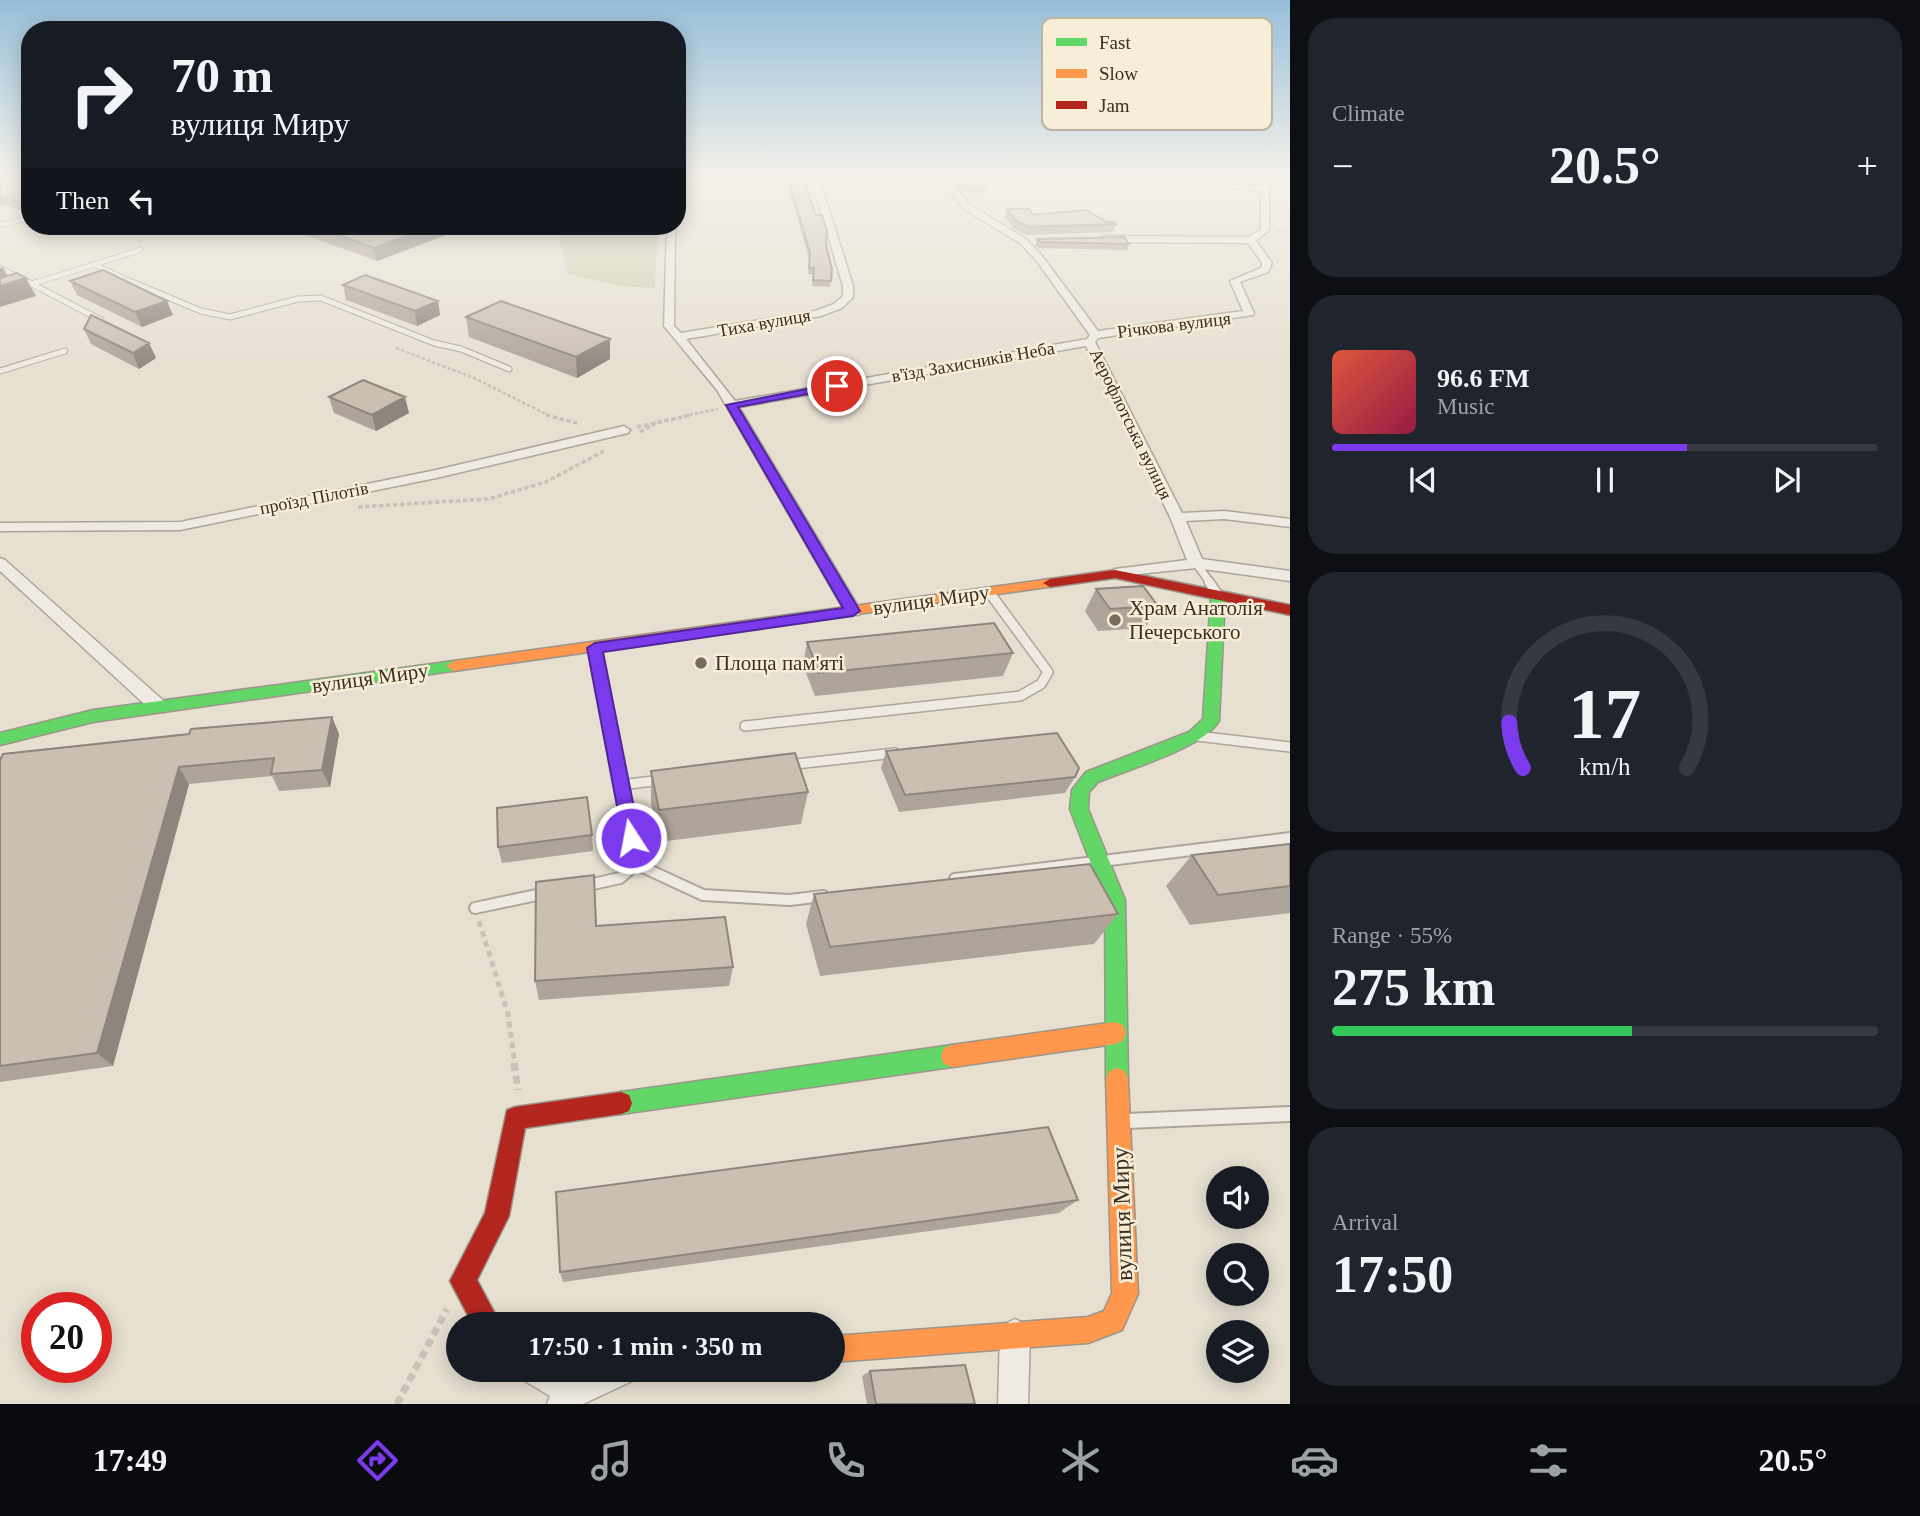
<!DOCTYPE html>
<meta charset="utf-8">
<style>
:root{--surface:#171b24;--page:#20242c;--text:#f1f3f6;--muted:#9ea1a6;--line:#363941;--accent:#7c3aed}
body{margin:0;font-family:"Times New Roman",serif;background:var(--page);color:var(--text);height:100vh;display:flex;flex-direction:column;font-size:26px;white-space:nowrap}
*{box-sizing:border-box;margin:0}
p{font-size:23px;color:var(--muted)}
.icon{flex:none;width:38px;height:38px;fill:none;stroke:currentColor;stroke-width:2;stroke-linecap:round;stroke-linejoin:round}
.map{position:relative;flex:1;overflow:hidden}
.details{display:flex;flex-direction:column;gap:18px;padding:18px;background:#0d0f14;width:630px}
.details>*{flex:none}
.banner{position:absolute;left:21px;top:21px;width:665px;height:214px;border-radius:28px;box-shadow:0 4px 18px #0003;background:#171b24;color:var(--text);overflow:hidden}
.fabs{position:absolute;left:1206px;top:1166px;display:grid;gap:14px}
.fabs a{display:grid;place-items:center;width:63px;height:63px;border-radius:50%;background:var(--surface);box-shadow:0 4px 18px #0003;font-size:35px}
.speed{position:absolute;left:21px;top:1292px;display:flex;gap:14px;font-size:35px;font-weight:700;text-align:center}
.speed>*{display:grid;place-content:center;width:91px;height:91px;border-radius:50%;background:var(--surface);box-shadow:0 4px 18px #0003;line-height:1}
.speed .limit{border:10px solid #d22;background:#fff;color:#111}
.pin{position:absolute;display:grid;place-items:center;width:60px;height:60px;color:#fff;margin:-30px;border:4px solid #fff;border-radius:50%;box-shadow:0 2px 7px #0007}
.me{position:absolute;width:77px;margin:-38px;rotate:349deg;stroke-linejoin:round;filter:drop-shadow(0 0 5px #0008)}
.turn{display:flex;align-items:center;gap:24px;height:147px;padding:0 35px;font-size:32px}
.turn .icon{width:91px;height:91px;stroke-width:2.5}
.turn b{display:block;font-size:49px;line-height:60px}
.then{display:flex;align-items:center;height:66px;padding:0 35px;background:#0003;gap:14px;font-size:26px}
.big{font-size:52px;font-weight:700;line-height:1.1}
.details .widget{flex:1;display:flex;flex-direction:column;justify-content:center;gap:10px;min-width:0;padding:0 24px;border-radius:28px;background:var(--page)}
.details .dial{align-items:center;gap:0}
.dial svg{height:182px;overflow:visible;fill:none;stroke:var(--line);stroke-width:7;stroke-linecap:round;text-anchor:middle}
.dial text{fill:var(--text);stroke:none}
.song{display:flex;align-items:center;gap:21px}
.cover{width:84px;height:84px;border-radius:10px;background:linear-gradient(135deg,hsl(10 70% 55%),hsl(340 70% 35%))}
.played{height:7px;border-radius:4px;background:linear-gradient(90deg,var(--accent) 65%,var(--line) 65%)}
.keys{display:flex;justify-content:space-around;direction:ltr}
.heat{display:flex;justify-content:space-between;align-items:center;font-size:38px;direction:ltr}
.charge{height:10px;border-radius:5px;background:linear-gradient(90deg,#34c759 55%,var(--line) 0)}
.trip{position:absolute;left:446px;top:1312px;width:399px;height:70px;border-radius:35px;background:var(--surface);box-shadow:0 4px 18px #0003;font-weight:700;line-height:70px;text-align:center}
.dock{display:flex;height:112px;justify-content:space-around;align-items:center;background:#090b0e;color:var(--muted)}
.dock .icon{width:49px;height:49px}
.dock .current{color:var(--accent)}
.dock b{font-size:32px;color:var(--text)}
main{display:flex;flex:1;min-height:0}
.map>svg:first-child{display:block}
.cemetery{fill:#d1d1b3}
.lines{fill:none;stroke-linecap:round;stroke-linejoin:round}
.lane-far5-casing{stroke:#ada599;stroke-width:6}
.lane-far4-casing{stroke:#ada599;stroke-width:7}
.lane-far3-casing{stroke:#ada599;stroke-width:10}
.lane-far2-casing{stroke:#ada599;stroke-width:12}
.lane-far1-casing{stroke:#ada599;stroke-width:14}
.lane-casing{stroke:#ada599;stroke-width:18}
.street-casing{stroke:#ada599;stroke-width:3}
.fast-casing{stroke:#9c958a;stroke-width:3}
.slow-casing{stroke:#9c958a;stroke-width:3}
.jam-casing{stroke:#9c958a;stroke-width:3}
.path-far4{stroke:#c8c2b9;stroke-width:2;stroke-dasharray:2.5 2;stroke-linecap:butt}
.path-far3{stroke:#c8c2b9;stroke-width:2.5;stroke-dasharray:3.5 2;stroke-linecap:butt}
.path-far2{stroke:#c8c2b9;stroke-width:3.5;stroke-dasharray:4.5 2.5;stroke-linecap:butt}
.path-far1{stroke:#c8c2b9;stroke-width:5;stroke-dasharray:6 4.5;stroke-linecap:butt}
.path{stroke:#c8c2b9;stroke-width:7;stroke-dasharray:8 5;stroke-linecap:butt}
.lane-far5{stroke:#efebe3;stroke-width:4.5}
.lane-far4{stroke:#efebe3;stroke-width:5}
.lane-far3{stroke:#efebe3;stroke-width:7}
.lane-far2{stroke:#efebe3;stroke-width:9}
.lane-far1{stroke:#efebe3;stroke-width:10}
.lane{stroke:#efebe3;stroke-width:14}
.street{fill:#efebe3;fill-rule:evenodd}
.fast{fill:#63d668;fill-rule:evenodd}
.slow{fill:#ff974d;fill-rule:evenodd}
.jam{fill:#b3261e;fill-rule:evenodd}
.wall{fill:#afa499}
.shaded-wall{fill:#8e867d}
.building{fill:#cbbfb2;stroke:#8e867d;stroke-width:2}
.route{fill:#7c3aed;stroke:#51269a;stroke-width:2}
.poi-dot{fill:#786c5e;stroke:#f7eed8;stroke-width:2.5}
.labels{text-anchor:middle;stroke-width:5;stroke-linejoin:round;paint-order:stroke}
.far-street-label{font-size:18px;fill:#3d2e20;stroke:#f7eed8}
.street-label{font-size:21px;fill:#3d2e20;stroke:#f7eed8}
.poi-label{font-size:21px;fill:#3d2e20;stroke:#f7eed8;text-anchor:start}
.near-street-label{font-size:24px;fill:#3d2e20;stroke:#f7eed8}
.key{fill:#f7eed8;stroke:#bfb4a1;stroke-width:2}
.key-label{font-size:19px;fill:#3d2e20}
</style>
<main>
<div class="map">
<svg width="1290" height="1404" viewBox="0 0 1290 1404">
<rect width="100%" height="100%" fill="#e7e0d1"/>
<path class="cemetery" d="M556,226H658L655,288L619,286L568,274Z"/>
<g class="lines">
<g class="lane-far5-casing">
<path id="lane-far5" d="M0,225L30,218
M93,264L136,284
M0,268L31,284
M32,284L140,250"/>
</g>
<g class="lane-far4-casing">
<path id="lane-far4" d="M28,282L101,320
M132,282L201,311L230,317L298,299L321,298L434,343L461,349L509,369
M0,294L38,282
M0,371L65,351"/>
</g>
<g class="lane-far3-casing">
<path id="lane-far3" d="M1196,563L1211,584"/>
</g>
<g class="lane-far2-casing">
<path id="lane-far2" d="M1209,582L1218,595
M595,648L623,796
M745,726L1020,696L1041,684L1048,672L989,592
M1197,736L1290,747
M787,765L895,753
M620,785L662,780"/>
</g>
<g class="lane-far1-casing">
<path id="lane-far1" d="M636,864L703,895L790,900L823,896
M955,879L1290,838
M584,886L620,878L636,864L623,795
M475,908L546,893"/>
</g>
<g class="lane-casing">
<path id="lane" d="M1127,1121L1290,1114"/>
</g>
<g class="street-casing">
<path id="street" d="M811,178H819L853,286V297L842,308L821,316L686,339L735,401L1087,339L1090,335L1036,260L1020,243L964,209L940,178H948L970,205L1026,239L1042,256L1098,331L1243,311L1230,281L1261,268L1262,263L1248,243L1104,242L1100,239L1104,236L1249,237L1261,229V191L1110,178L1261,186V178H1269V230L1256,241L1272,263L1268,272L1240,282L1254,313L1253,315L1098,338L1095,342L1182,513L1224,511L1290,519V527L1224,519L1186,521L1202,559L1290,571V581L1196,568L1110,577L1107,574L1115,569L1187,560L1170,517L1086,346L739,407L861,611L859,615H847L717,390L664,326L667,226H675L674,326L681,333L815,311L834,304L843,296V286Z
M624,426L630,430L628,433L436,478L180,530L0,531V523L180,522L436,470Z
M0,558L5,560L165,702L168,707L165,712H153L0,571Z
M1015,1319L1025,1324L1030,1334L1028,1404H998L1000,1334L1005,1324Z
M521,1370H565L574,1376L586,1370H636L632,1381L583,1404H547L550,1396L525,1381Z"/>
</g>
<g class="fast-casing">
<path id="fast" d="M1218,591L1225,595L1219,721C1203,748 1129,769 1098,782L1089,792L1088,809L1125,900L1128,1079L1125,1087L1117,1090L1109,1087L1106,1079L1105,900L1070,809L1072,790L1086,772L1189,732L1203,719L1211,595Z
M454,661L462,666L459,670L93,722L0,745V733L93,710Z
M952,1045L960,1048L963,1056L960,1064L952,1067L621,1114L613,1111L610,1103L613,1095L621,1092Z"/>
</g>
<g class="slow-casing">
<path id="slow" d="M1050,579L1057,583L1055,586L454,671L446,666L454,661Z
M1115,1022L1123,1025L1126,1033L1123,1041L1115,1044L952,1067L944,1064L941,1056L944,1048L952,1045Z
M1117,1068L1125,1071L1128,1079L1138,1294L1122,1330L1088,1343L833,1362V1336L1088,1317L1104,1311L1112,1293L1106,1079L1109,1071Z"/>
</g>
<g class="jam-casing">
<path id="jam" d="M1115,570L1290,605V615L1115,578L1050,587L1043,583L1050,579Z
M621,1092L629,1095L632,1103L629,1111L621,1114L525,1128L509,1216L477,1280L501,1325H473L450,1281L485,1213L507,1110L515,1107Z"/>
</g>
<path class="path-far4" d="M1277,231L1290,232"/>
<path class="path-far3" d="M396,348L474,378L550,416
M684,416L718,409"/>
<path class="path-far2" d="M546,415L580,424
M637,427L692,415
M640,432L658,422
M358,507L488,499L546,482L604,451"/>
<path class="path-far1" d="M479,921L508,1014L515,1065"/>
<path class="path" d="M514,1063L518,1090
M397,1404L447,1309"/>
<use href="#lane-far5" class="lane-far5"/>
<use href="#lane-far4" class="lane-far4"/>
<use href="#lane-far3" class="lane-far3"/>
<use href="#lane-far2" class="lane-far2"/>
<use href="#lane-far1" class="lane-far1"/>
<use href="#lane" class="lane"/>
<use href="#street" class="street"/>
<use href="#fast" class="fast"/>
<use href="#slow" class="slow"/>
<use href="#jam" class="jam"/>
</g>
<path class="wall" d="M0,178L30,185V211L26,212L7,205L0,206Z
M786,178H804L832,269L830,287L812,286L813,274H808L809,259Z
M951,178H980L985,188L984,193L963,192Z
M1007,209L1033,215L1107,222L1116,224L1113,232L1026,235L1013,228L1005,217Z
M298,226H470L377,261L300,233Z
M1037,239L1129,244L1127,250L1038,248L1035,246Z
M70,281L173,315L142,327L77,295Z
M343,285L438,301L440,315L417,326L346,300Z
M466,317L610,339V359L577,378L469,337Z
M84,329L149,343L156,358L139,369L91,344Z
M329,397L409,413L376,431L334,413Z
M1096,589L1158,606L1145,628L1098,631L1085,611Z
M807,642L1013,653L1003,676L815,696L803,665Z
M332,717L339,734L330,787L279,791L272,776L189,784L113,1066L0,1082V760L189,734Z
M886,751L1075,777L1065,793L899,812L881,768Z
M651,771L808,792L801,824L658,842L651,803Z
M592,835L593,851L502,863L498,847Z
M1290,844V913L1190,925L1166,886L1192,855Z
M594,875L597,926L733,967L729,986L539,1000L535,981Z
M814,894L1118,914L1094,944L820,976L806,924Z
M1078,1200L1059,1213L563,1282L560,1272Z
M870,1371L975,1404H867L862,1376Z"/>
<path class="shaded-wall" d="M2,196L7,205L0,206V197Z
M30,201V211L26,212L21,203Z
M433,226H470L377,261L374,248Z
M3,267L11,283L26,278L36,296L0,307V268Z
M167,301L173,315L142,327L135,312Z
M438,301L440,315L417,326L415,311Z
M610,339V359L577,378L576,357Z
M149,343L156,358L139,369L133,353Z
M405,397L409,413L376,431L372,415Z
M332,717L339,734L330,787L322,770Z
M179,767L189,784L113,1066L97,1053Z"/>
<path class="building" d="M0,178H14L30,185V201L21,203L2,196L0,197Z
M788,178H804L814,211L816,215H822L827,231L826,246L832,269L831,281L813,280L814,268H809L810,253Z
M956,178H980L985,188L964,187Z
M1007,209H1029L1033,215L1086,210L1107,222H1114L1116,224L1028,227L1015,220Z
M314,226H433L374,248Z
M1124,237L1129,244L1040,242L1037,239Z
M103,270L167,301L135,312L70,281Z
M17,273L26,278L0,286V278Z
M365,275L438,301L415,311L343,285Z
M501,301L610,339L576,357L466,317Z
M91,315L149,343L133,353L84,329Z
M363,380L405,397L372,415L329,397Z
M1143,586L1158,606L1110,609L1096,589Z
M994,623L1013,653L819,673L807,642Z
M332,717L322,770L271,774L274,758L179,767L97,1053L0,1066V760L3,754L189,734L191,729Z
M1057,733L1079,768L1075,777L905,795L886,751Z
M795,753L808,792L659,810L651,771Z
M587,797L592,835L498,847L497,808Z
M1290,844V886L1218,895L1192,855Z
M1090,864L1118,914L830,947L814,894Z
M594,875L596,926L725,917L733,967L535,981L536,882Z
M1048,1127L1078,1200L560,1272L556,1192Z
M965,1365L975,1404H876L870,1371Z"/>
<linearGradient id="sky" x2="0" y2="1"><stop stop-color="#96bed9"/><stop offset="0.47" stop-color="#f4f1ea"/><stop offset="1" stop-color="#f4f1ea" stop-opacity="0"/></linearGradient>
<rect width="1290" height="375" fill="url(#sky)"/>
<path class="route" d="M837,383L841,384V388L738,407L860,611L853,616L603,652L640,838L637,843L631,845L624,843L587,648L595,643L843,608L726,405Z"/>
<g class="poi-dot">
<circle cx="1115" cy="620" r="7"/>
<circle cx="701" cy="663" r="7"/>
</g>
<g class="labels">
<g class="far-street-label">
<text transform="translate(764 323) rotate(-10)" y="6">Тиха вулиця</text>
<text transform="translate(1174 325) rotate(-7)" y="6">Річкова вулиця</text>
<text transform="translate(973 362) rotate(-10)" y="6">в'їзд Захисників Неба</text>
<text transform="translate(1131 424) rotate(64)" y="6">Аерофлотська вулиця</text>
<text transform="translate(314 498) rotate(-11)" y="6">проїзд Пілотів</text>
</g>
<g class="street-label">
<text transform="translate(931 600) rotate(-8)" y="7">вулиця Миру</text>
<text transform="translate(370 678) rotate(-8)" y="7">вулиця Миру</text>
</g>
<g class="poi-label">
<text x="1129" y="615">Храм Анатолія<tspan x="1129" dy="24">Печерського</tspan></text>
<text x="715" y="670">Площа пам'яті</text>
</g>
<g class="near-street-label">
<text transform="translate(1122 1214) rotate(-92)" y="8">вулиця Миру</text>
</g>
</g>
<rect x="1042" y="18" width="230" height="112" rx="10" class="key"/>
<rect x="1056" y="38" width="31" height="8" fill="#63d668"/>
<rect x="1056" y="69" width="31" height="9" fill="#ff974d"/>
<rect x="1056" y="101" width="31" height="8" fill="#b3261e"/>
<g class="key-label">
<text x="1099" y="49">Fast</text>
<text x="1099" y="80">Slow</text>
<text x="1099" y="112">Jam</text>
</g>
</svg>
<div class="fabs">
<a><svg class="icon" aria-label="sound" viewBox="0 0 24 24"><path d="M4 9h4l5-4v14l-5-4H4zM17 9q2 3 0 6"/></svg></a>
<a><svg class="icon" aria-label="search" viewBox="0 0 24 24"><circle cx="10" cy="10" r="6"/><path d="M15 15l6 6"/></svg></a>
<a><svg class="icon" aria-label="layers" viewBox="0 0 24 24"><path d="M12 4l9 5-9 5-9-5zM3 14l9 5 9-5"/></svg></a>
</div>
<div class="speed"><div class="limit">20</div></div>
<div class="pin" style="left:837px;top:386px;background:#d93025"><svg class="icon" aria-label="arrive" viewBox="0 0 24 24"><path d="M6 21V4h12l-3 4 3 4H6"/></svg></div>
<svg class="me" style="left:631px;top:838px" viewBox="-20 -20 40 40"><circle r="17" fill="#7c3aed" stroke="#fff" stroke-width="3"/><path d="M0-11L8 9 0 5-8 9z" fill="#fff"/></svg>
<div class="trip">17:50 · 1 min · 350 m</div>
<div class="banner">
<div class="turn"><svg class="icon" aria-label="right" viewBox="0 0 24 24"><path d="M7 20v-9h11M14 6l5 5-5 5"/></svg><div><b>70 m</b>вулиця Миру</div></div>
<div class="then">Then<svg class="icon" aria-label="left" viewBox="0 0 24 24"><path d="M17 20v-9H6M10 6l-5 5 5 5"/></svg></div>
</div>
</div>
<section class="details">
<div class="widget"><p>Climate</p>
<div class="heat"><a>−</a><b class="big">20.5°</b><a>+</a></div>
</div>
<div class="widget">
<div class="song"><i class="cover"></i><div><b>96.6 FM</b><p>Music</p></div></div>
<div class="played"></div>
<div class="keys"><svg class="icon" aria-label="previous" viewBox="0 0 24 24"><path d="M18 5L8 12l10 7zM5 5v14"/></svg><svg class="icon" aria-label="pause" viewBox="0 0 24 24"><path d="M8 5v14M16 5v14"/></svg><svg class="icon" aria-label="next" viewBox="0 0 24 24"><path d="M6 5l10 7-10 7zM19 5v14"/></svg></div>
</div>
<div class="widget dial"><svg viewBox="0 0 100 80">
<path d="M14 69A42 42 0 1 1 86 69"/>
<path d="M14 69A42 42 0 0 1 8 49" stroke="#7c3aed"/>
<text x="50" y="56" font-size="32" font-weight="700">17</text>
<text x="50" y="72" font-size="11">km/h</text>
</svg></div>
<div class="widget"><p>Range · 55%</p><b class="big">275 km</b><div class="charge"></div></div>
<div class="widget"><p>Arrival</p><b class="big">17:50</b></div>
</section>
</main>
<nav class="dock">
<b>17:49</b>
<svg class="icon current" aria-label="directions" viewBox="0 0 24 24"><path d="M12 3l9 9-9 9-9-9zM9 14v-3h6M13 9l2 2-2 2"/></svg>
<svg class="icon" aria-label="music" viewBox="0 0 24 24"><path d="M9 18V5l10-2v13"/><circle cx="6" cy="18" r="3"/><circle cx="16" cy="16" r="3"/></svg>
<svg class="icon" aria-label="phone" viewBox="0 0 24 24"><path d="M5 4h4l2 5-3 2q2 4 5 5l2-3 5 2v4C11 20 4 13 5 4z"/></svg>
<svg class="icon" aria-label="climate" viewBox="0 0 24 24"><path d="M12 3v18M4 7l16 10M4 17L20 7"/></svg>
<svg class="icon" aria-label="car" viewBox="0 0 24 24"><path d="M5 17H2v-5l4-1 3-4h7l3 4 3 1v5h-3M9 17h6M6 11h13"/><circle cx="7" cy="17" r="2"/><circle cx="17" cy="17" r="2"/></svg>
<svg class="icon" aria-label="filters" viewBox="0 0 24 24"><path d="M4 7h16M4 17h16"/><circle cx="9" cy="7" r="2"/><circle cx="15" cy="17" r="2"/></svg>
<b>20.5°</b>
</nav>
